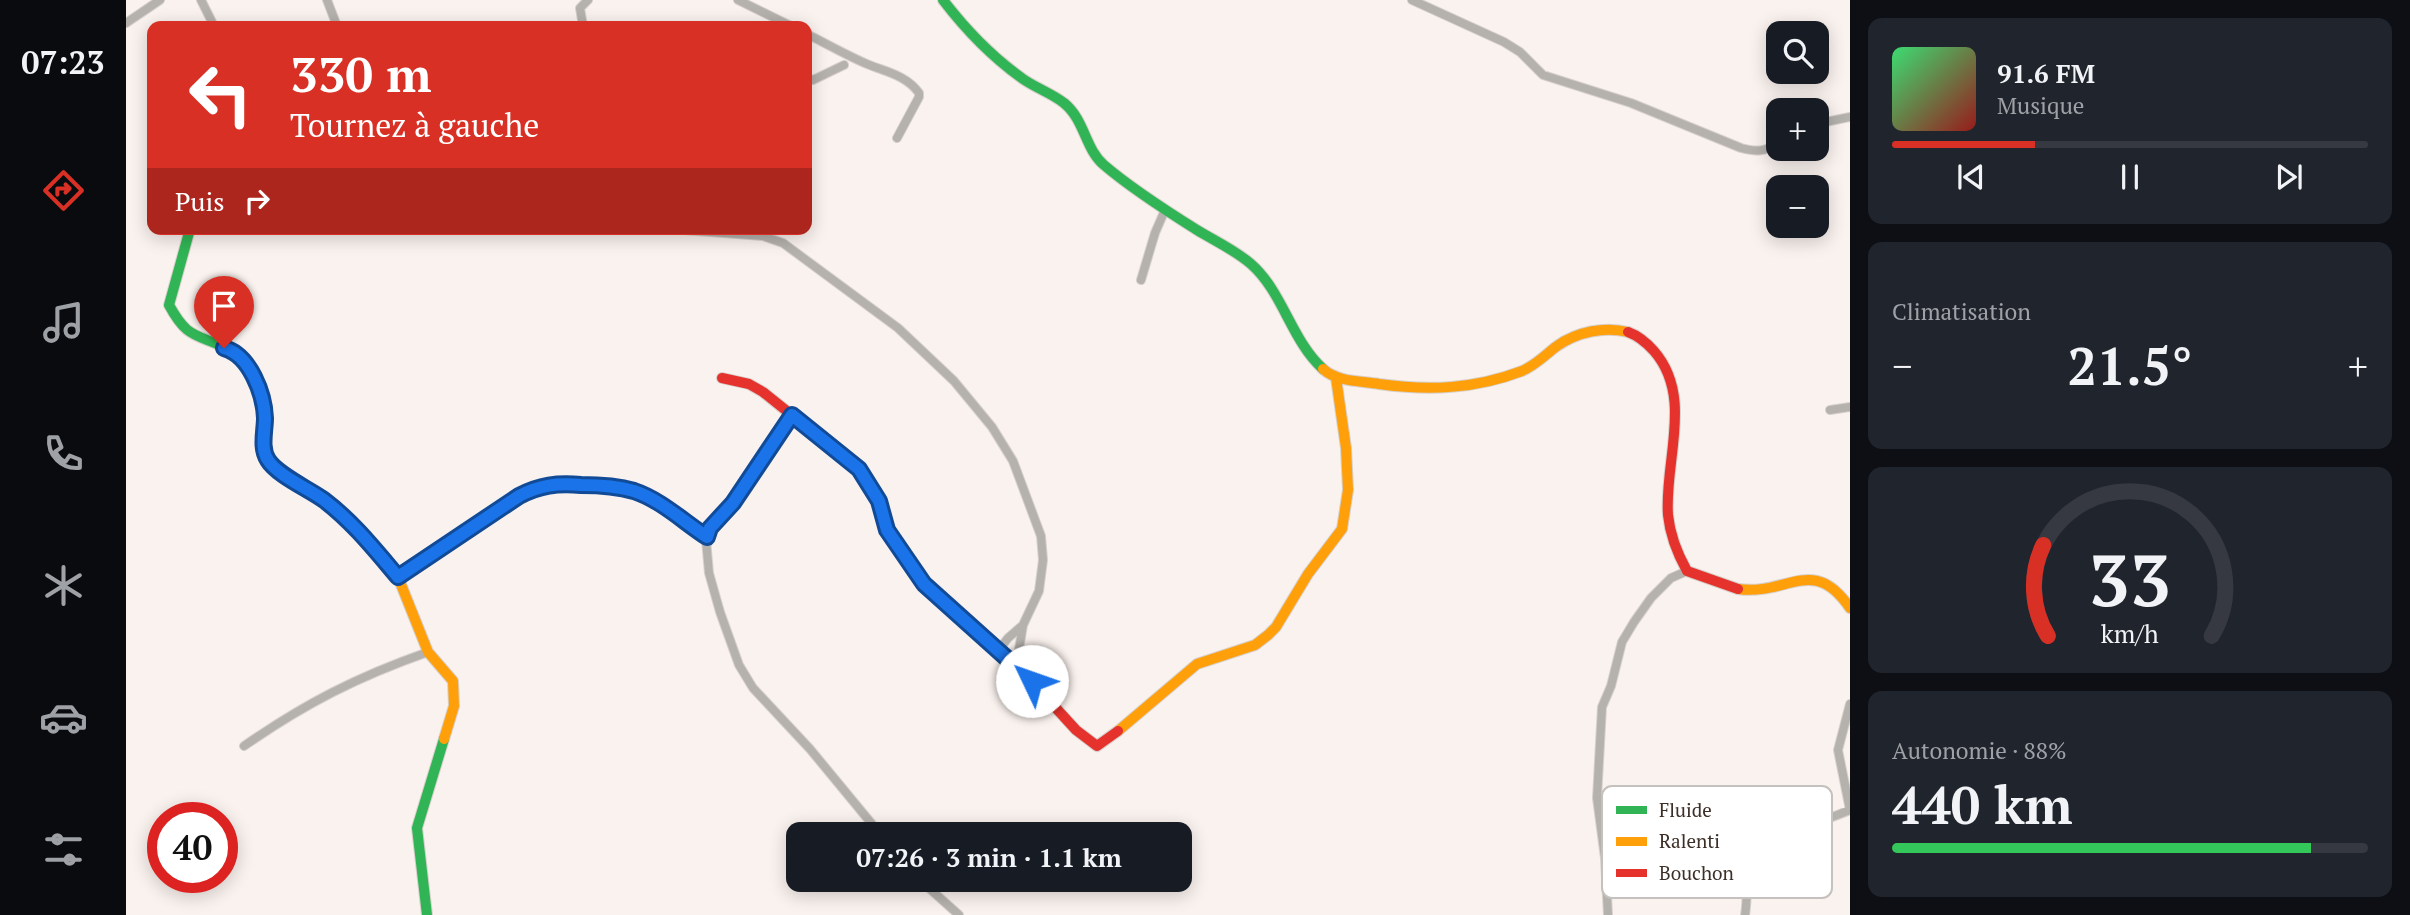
<!DOCTYPE html>
<html lang="fr">
<meta charset="utf-8">
<style>
:root{--surface:#171b24;--page:#20242c;--text:#f1f3f6;--muted:#9ea1a6;--line:#363941;--accent:#d93025}
body{margin:0;font-family:"PT Serif",serif;background:var(--page);color:var(--text);height:100vh;display:flex;flex-direction:column;font-size:26px;white-space:nowrap}
*{box-sizing:border-box;margin:0}
p{font-size:23px;color:var(--muted)}
.icon{flex:none;width:38px;height:38px;fill:none;stroke:currentColor;stroke-width:2;stroke-linecap:round;stroke-linejoin:round}
.map{position:relative;flex:1;overflow:hidden}
.details{display:flex;flex-direction:column;gap:18px;padding:18px;background:#0d0f14;width:560px}
.details>*{flex:none}
.top-card{position:absolute;left:21px;top:21px;width:665px;height:214px;border-radius:14px;box-shadow:0 4px 18px #0003;background:#d93025;color:#fff;overflow:hidden}
.fabs{position:absolute;left:1640px;top:21px;display:grid;gap:14px}
.fabs a{display:grid;place-items:center;width:63px;height:63px;border-radius:14px;background:var(--surface);box-shadow:0 4px 18px #0003;font-size:35px}
.speed{position:absolute;left:21px;top:802px;display:flex;gap:14px;font-size:35px;font-weight:700;text-align:center}
.speed>*{display:grid;place-content:center;width:91px;height:91px;border-radius:50%;background:var(--surface);box-shadow:0 4px 18px #0003;line-height:1}
.speed .limit{border:10px solid #d22;background:#fff;color:#111}
.pin{position:absolute;display:grid;place-items:center;width:60px;height:60px;color:#fff;margin:-72px -30px;border-radius:50% 50% 50% 0;rotate:-45deg;box-shadow:0 0 7px #0007}
.pin .icon{rotate:45deg}
.me{position:absolute;width:77px;margin:-38px;rotate:312deg;stroke-linejoin:round;filter:drop-shadow(0 0 5px #0008)}
.turn{display:flex;align-items:center;gap:24px;height:147px;padding:0 28px;font-size:32px}
.turn .icon{width:91px;height:91px;stroke-width:2.5}
.turn b{display:block;font-size:49px;line-height:60px}
.then{display:flex;align-items:center;height:66px;padding:0 28px;background:#0003;gap:14px;font-size:26px}
.big{font-size:52px;font-weight:700;line-height:1.1}
.details .tile{flex:1;display:flex;flex-direction:column;justify-content:center;gap:10px;min-width:0;padding:0 24px;border-radius:14px;background:var(--page)}
.details .dial{align-items:center;gap:0}
.dial svg{height:182px;overflow:visible;fill:none;stroke:var(--line);stroke-width:7;stroke-linecap:round;text-anchor:middle}
.dial text{fill:var(--text);stroke:none}
.song{display:flex;align-items:center;gap:21px}
.cover{width:84px;height:84px;border-radius:10px;background:linear-gradient(135deg,hsl(140 70% 55%),hsl(0 70% 35%))}
.played{height:7px;border-radius:4px;background:linear-gradient(90deg,var(--accent) 30%,var(--line) 30%)}
.keys{display:flex;justify-content:space-around;direction:ltr}
.heat{display:flex;justify-content:space-between;align-items:center;font-size:38px;direction:ltr}
.charge{height:10px;border-radius:5px;background:linear-gradient(90deg,#34c759 88%,var(--line) 0)}
.trip{position:absolute;left:660px;top:822px;width:406px;height:70px;border-radius:14px;background:var(--surface);box-shadow:0 4px 18px #0003;font-weight:700;line-height:70px;text-align:center}
main{display:flex;flex:1;min-height:0}
.dock{display:flex;flex-direction:column;width:126px;justify-content:space-around;align-items:center;background:#090b0e;color:var(--muted)}
.dock .icon{width:49px;height:49px}
.dock .current{color:var(--accent)}
.dock b{font-size:32px;color:var(--text)}
.map>svg:first-child{display:block}
.lines{fill:none;stroke-linecap:round;stroke-linejoin:round}
.street-casing{stroke:#d7d0cb;stroke-width:10}
.fast-casing{stroke:#d7d0cb;stroke-width:12}
.slow-casing{stroke:#d7d0cb;stroke-width:12}
.jam-casing{stroke:#d7d0cb;stroke-width:12}
.street{stroke:#b5b1ad;stroke-width:8}
.fast{stroke:#30b455;stroke-width:10}
.slow{stroke:#ff9f0a;stroke-width:10}
.jam{stroke:#e5322d;stroke-width:10}
.route-casing{stroke:#114b97;stroke-width:18}
.route{stroke:#1a73e8;stroke-width:12}
.key{fill:#fff;stroke:#c4c1be;stroke-width:2}
.key-label{font-size:19px;fill:#3c2f27}
</style>
<main>
<nav class="dock">
<b>07:23</b>
<svg class="icon current" aria-label="directions" viewBox="0 0 24 24"><path d="M12 3l9 9-9 9-9-9zM9 14v-3h6M13 9l2 2-2 2"/></svg>
<svg class="icon" aria-label="music" viewBox="0 0 24 24"><path d="M9 18V5l10-2v13"/><circle cx="6" cy="18" r="3"/><circle cx="16" cy="16" r="3"/></svg>
<svg class="icon" aria-label="phone" viewBox="0 0 24 24"><path d="M5 4h4l2 5-3 2q2 4 5 5l2-3 5 2v4C11 20 4 13 5 4z"/></svg>
<svg class="icon" aria-label="climate" viewBox="0 0 24 24"><path d="M12 3v18M4 7l16 10M4 17L20 7"/></svg>
<svg class="icon" aria-label="car" viewBox="0 0 24 24"><path d="M5 17H2v-5l4-1 3-4h7l3 4 3 1v5h-3M9 17h6M6 11h13"/><circle cx="7" cy="17" r="2"/><circle cx="17" cy="17" r="2"/></svg>
<svg class="icon" aria-label="filters" viewBox="0 0 24 24"><path d="M4 7h16M4 17h16"/><circle cx="9" cy="7" r="2"/><circle cx="15" cy="17" r="2"/></svg>
</nav>
<div class="map">
<svg width="1724" height="915" viewBox="0 0 1724 915">
<rect width="100%" height="100%" fill="#faf2ee"/>
<g class="lines">
<g class="street-casing">
<path id="street" d="M75,0L88,26
M201,0L211,26
M612,0L665,26
M1286,0L1378,42L1394,52L1417,75L1505,103L1615,148C1630,152 1639,152 1652,143
M0,23L34,0
M457,26L454,8L462,0
M681,34C701,44 720,55 741,64C760,72 780,75 793,93V97L771,138
M681,78L687,80L718,65
M1690,124L1724,117
M545,229L637,236L657,243L772,328L828,381L866,427L887,461L915,536L917,560L913,591L897,625L882,638L872,651
M1015,280L1029,233L1039,210
M1704,410L1724,407
M666,415L607,503L584,528L580,540L583,573L594,612L613,665L627,688L684,749L755,835
M272,577L393,496C414,485 431,484 455,485C473,485 491,486 508,491C535,500 558,522 581,537
M896,671L893,649L897,625
M1724,704L1712,750L1724,810
M118,746C180,703 231,677 302,652
M794,880L833,915
M1482,915L1479,858L1471,798L1476,707L1485,686L1496,642L1508,622L1525,598L1545,578L1561,571
M1619,915C1621,904 1620,893 1622,883C1628,840 1691,824 1724,810"/>
</g>
<g class="fast-casing">
<path id="fast" d="M817,0C840,30 866,57 897,79C910,88 925,93 938,103C959,120 959,149 978,165C1006,189 1039,210 1071,230C1089,241 1109,250 1125,264C1157,292 1165,340 1197,369
M64,229L43,305C62,340 70,333 102,349C115,355 134,382 137,396C141,415 139,438 140,457L145,465L199,501L214,514
M301,915L291,828L318,739"/>
</g>
<g class="slow-casing">
<path id="slow" d="M1197,369C1211,382 1235,381 1253,384C1303,391 1349,389 1396,371C1410,365 1419,355 1431,346C1451,332 1478,326 1502,332
M214,514L229,527L272,577L302,652L327,681L328,706L318,739
M1612,589C1662,596 1687,554 1724,608
M992,731L1071,664L1129,645L1142,635L1150,627L1182,574L1216,529L1222,490L1220,448L1210,378"/>
</g>
<g class="jam-casing">
<path id="jam" d="M1502,332C1513,336 1520,342 1528,351C1568,397 1538,461 1542,515C1544,535 1551,553 1561,571L1612,589
M596,378L623,384L637,392L733,469L753,501L761,530L798,584L896,671L950,730L971,746L992,731"/>
</g>
<use href="#street" class="street"/>
<use href="#fast" class="fast"/>
<use href="#slow" class="slow"/>
<use href="#jam" class="jam"/>
</g>
<g class="lines">
<g class="route-casing">
<path id="route" d="M98,348C124,355 138,394 139,418C139,431 134,448 142,460C151,475 183,489 198,500C227,522 249,550 272,577L393,496C414,485 431,483 455,485C473,485 491,486 508,491C535,500 558,522 581,537L584,528L607,503L666,415L733,469L753,501L761,530L798,584L906,681"/>
</g>
<use href="#route" class="route"/>
</g>
<rect x="1476" y="786" width="230" height="112" rx="10" class="key"/>
<rect x="1490" y="806" width="31" height="8" fill="#30b455"/>
<rect x="1490" y="837" width="31" height="9" fill="#ff9f0a"/>
<rect x="1490" y="869" width="31" height="8" fill="#e5322d"/>
<g class="key-label">
<text x="1533" y="817">Fluide</text>
<text x="1533" y="848">Ralenti</text>
<text x="1533" y="880">Bouchon</text>
</g>
</svg>
<div class="fabs">
<a><svg class="icon" aria-label="search" viewBox="0 0 24 24"><circle cx="10" cy="10" r="6"/><path d="M15 15l6 6"/></svg></a>
<a>+</a>
<a>−</a>
</div>
<div class="speed"><div class="limit">40</div></div>
<div class="pin" style="left:98px;top:348px;background:#d93025"><svg class="icon" aria-label="arrive" viewBox="0 0 24 24"><path d="M6 21V4h12l-3 4 3 4H6"/></svg></div>
<svg class="me" style="left:906px;top:681px" viewBox="-20 -20 40 40"><circle r="19" fill="#fff"/><path d="M0-13L10 11 0 6-10 11z" fill="#1a73e8"/></svg>
<div class="trip">07:26 · 3 min · 1.1 km</div>
<div class="top-card">
<div class="turn"><svg class="icon" aria-label="left" viewBox="0 0 24 24"><path d="M17 20v-9H6M10 6l-5 5 5 5"/></svg><div><b>330 m</b>Tournez à gauche</div></div>
<div class="then">Puis<svg class="icon" aria-label="right" viewBox="0 0 24 24"><path d="M7 20v-9h11M14 6l5 5-5 5"/></svg></div>
</div>
</div>
<section class="details">
<div class="tile">
<div class="song"><i class="cover"></i><div><b>91.6 FM</b><p>Musique</p></div></div>
<div class="played"></div>
<div class="keys"><svg class="icon" aria-label="previous" viewBox="0 0 24 24"><path d="M18 5L8 12l10 7zM5 5v14"/></svg><svg class="icon" aria-label="pause" viewBox="0 0 24 24"><path d="M8 5v14M16 5v14"/></svg><svg class="icon" aria-label="next" viewBox="0 0 24 24"><path d="M6 5l10 7-10 7zM19 5v14"/></svg></div>
</div>
<div class="tile"><p>Climatisation</p>
<div class="heat"><a>−</a><b class="big">21.5°</b><a>+</a></div>
</div>
<div class="tile dial"><svg viewBox="0 0 100 80">
<path d="M14 69A42 42 0 1 1 86 69"/>
<path d="M14 69A42 42 0 0 1 12 29" stroke="#d93025"/>
<text x="50" y="56" font-size="32" font-weight="700">33</text>
<text x="50" y="72" font-size="11">km/h</text>
</svg></div>
<div class="tile"><p>Autonomie · 88%</p><b class="big">440 km</b><div class="charge"></div></div>
</section>
</main>
